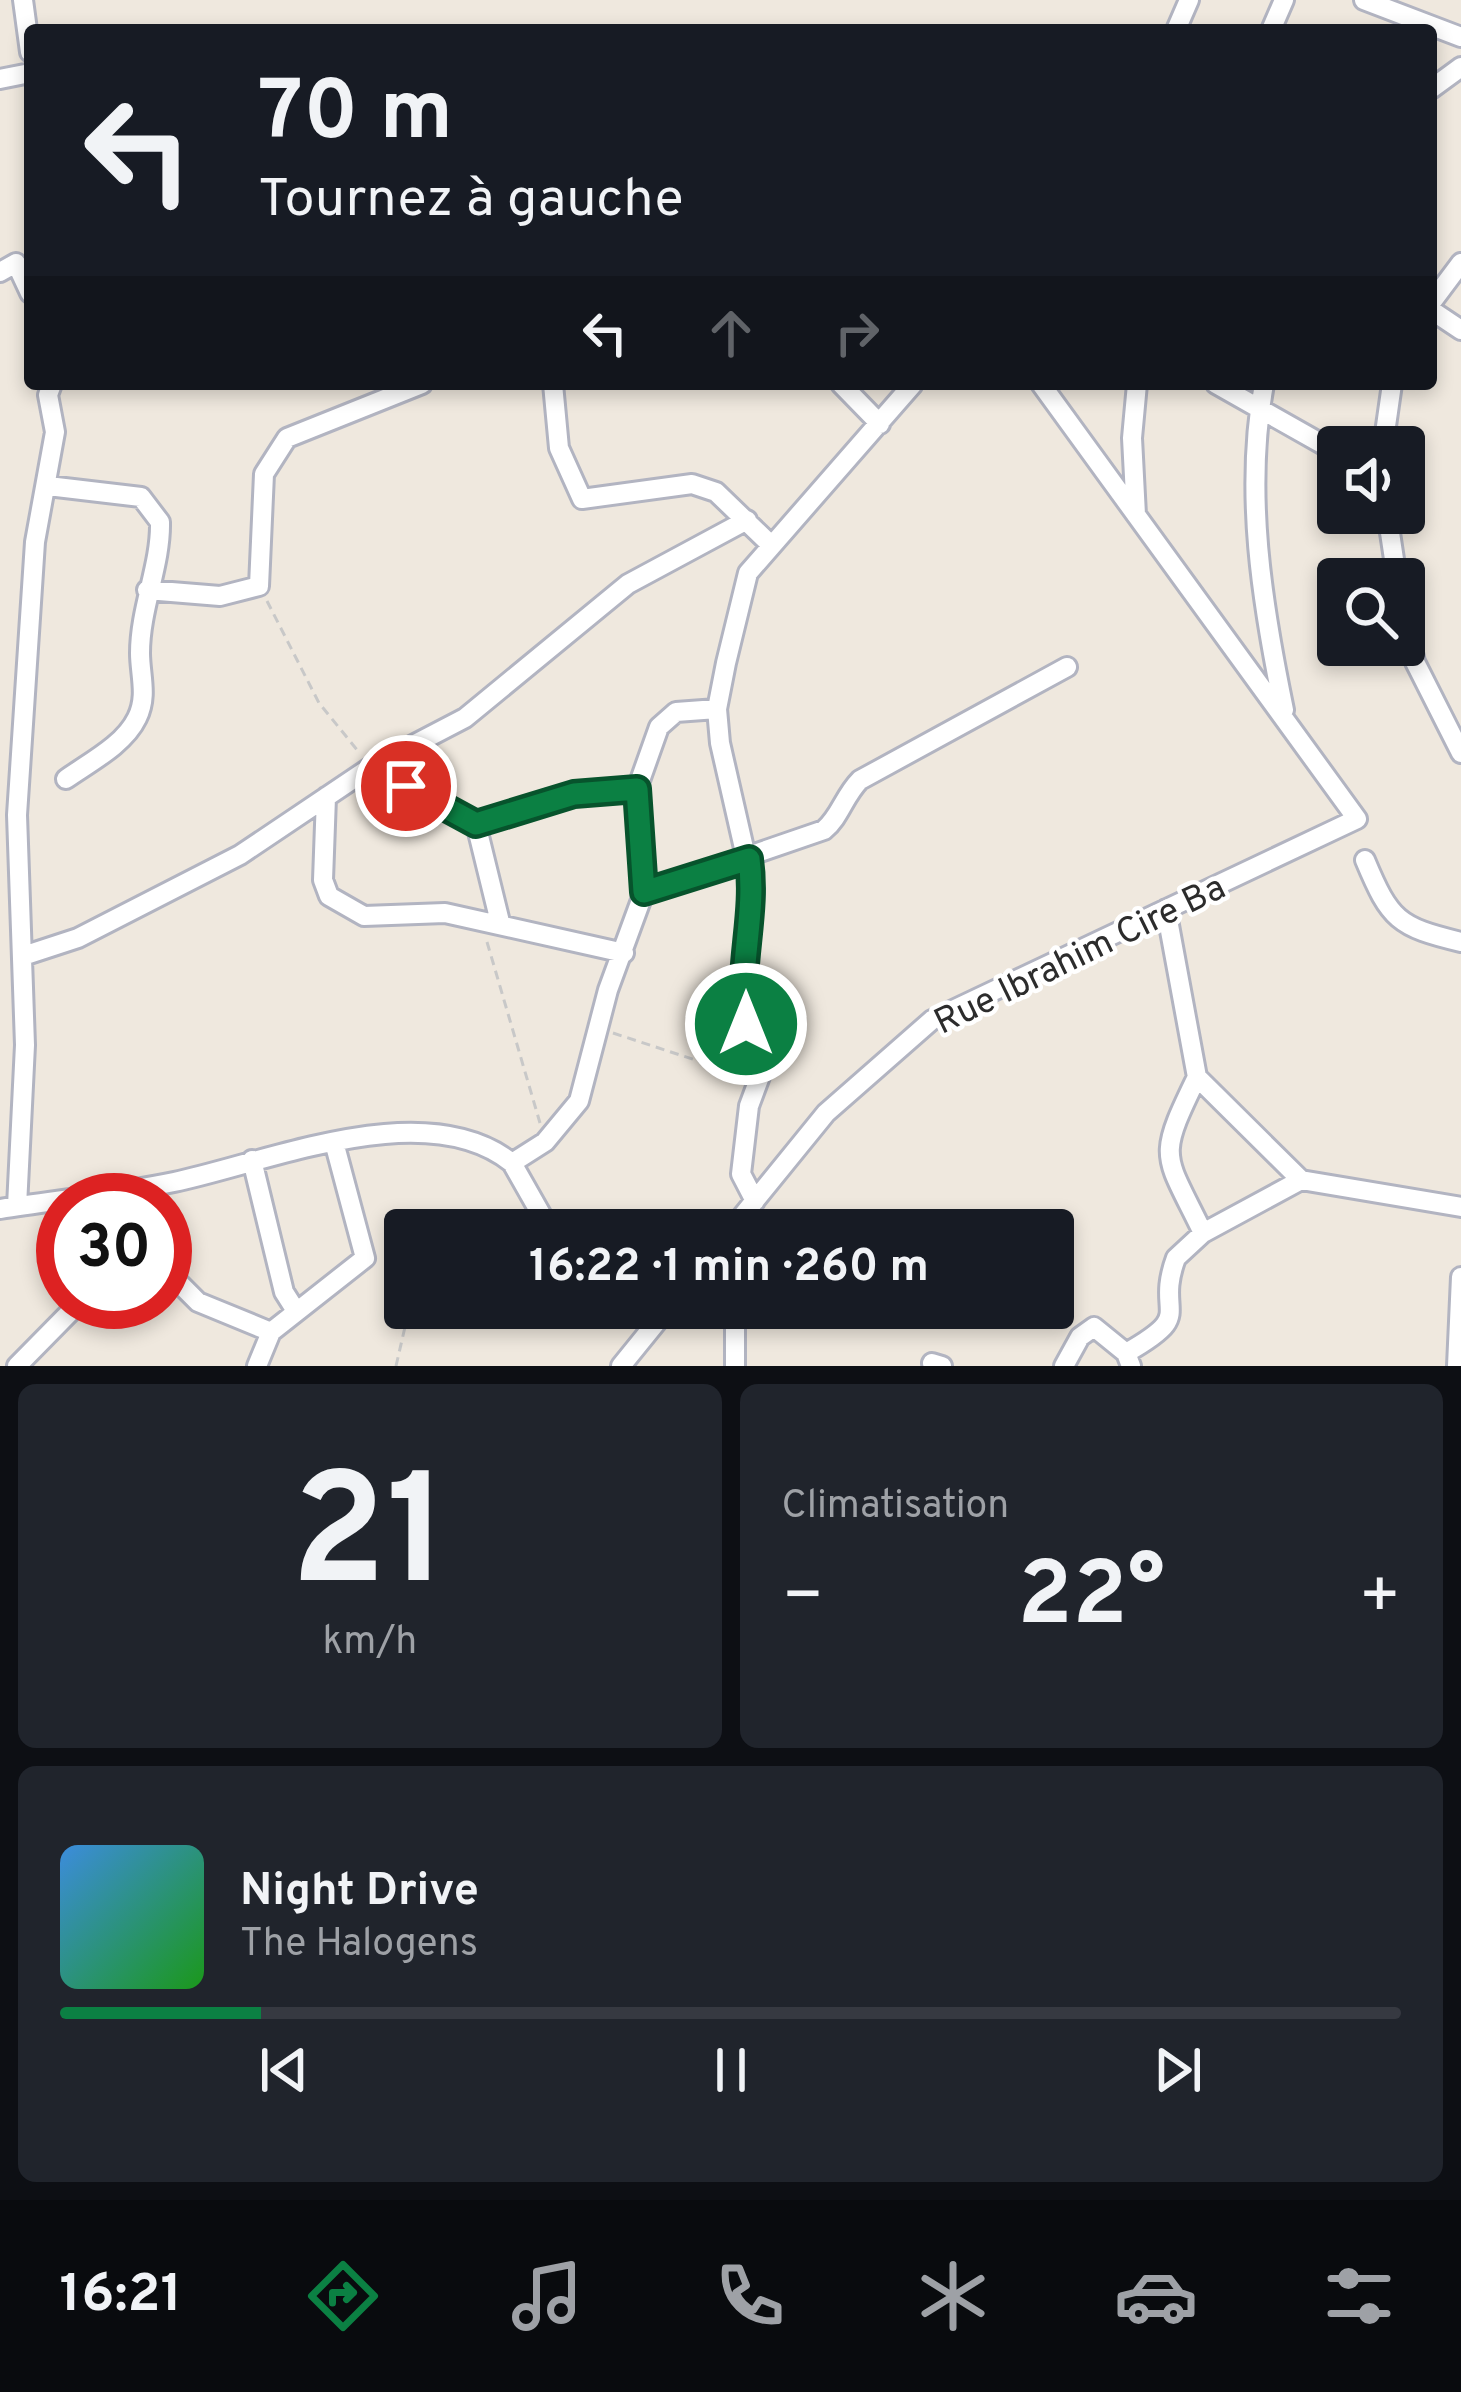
<!DOCTYPE html>
<html lang="fr">
<meta charset="utf-8">
<style>
:root{--surface:#171b24;--page:#20242c;--text:#f1f3f6;--muted:#9ea1a6;--line:#363941;--accent:#0b8043}
body{margin:0;font-family:Overpass,sans-serif;background:var(--page);color:var(--text);height:100vh;display:flex;flex-direction:column;font-size:45px;white-space:nowrap}
*{box-sizing:border-box;margin:0}
p{font-size:39px;color:var(--muted)}
.icon{flex:none;width:66px;height:66px;fill:none;stroke:currentColor;stroke-width:2;stroke-linecap:round;stroke-linejoin:round}
.map{position:relative;height:1366px;overflow:hidden}
.side{display:flex;flex-direction:column;gap:18px;padding:18px;background:#0d0f14;flex:1}
.side>*{flex:none}
.guide{position:absolute;left:24px;top:24px;width:1413px;height:366px;border-radius:12px;box-shadow:0 6px 18px #0003;background:#171b24;color:var(--text);overflow:hidden}
.tools{position:absolute;left:1317px;top:426px;display:grid;gap:24px}
.tools a{display:grid;place-items:center;width:108px;height:108px;border-radius:12px;background:var(--surface);box-shadow:0 6px 18px #0003;font-size:60px}
.speed{position:absolute;left:36px;top:1173px;display:flex;gap:24px;font-size:60px;font-weight:700;text-align:center}
.speed>*{display:grid;place-content:center;width:156px;height:156px;border-radius:50%;background:var(--surface);box-shadow:0 6px 18px #0003;line-height:1}
.speed .limit{border:18px solid #d22;background:#fff;color:#111}
.pin{position:absolute;display:grid;place-items:center;width:102px;height:102px;color:#fff;margin:-51px;border:6px solid #fff;border-radius:50%;box-shadow:0 3px 12px #0007}
.me{position:absolute;width:132px;margin:-66px;rotate:0deg;stroke-linejoin:round;filter:drop-shadow(0 0 9px #0008)}
.turn{display:flex;align-items:center;gap:42px;height:252px;padding:0 36px;font-size:54px}
.turn .icon{width:156px;height:156px;stroke-width:2.5}
.turn b{display:block;font-size:84px;line-height:102px}
.lanes{display:flex;align-items:center;height:114px;padding:0 36px;background:#0003;justify-content:center;gap:60px;direction:ltr}
.lanes .off{opacity:.35}
.big{font-size:90px;font-weight:700;line-height:1.1}
.side .tile{flex:1;display:flex;flex-direction:column;justify-content:center;gap:18px;min-width:0;padding:0 42px;border-radius:18px;background:var(--page)}
.side .dial{align-items:center;gap:0}
.dial b{font-size:156px;line-height:1}
.song{display:flex;align-items:center;gap:36px}
.cover{width:144px;height:144px;border-radius:18px;background:linear-gradient(135deg,hsl(210 70% 55%),hsl(120 70% 35%))}
.played{height:12px;border-radius:6px;background:linear-gradient(90deg,var(--accent) 15%,var(--line) 15%)}
.keys{display:flex;justify-content:space-around;direction:ltr}
.heat{display:flex;justify-content:space-between;align-items:center;font-size:66px;direction:ltr}
.side .tiles{flex:1;display:grid;gap:18px;grid-template-columns:1fr 1fr}
.tile:last-child{grid-column:span 2}
.trip{position:absolute;left:384px;top:1209px;width:690px;height:120px;border-radius:12px;background:var(--surface);box-shadow:0 6px 18px #0003;font-weight:700;line-height:120px;text-align:center}
.tabs{display:flex;height:192px;justify-content:space-around;align-items:center;background:#090b0e;color:var(--muted)}
.tabs .icon{width:84px;height:84px}
.tabs .selected{color:var(--accent)}
.tabs b{font-size:54px;color:var(--text)}
.map>svg:first-child{display:block}
.lines{fill:none;stroke-linecap:round;stroke-linejoin:round}
.minor-casing{stroke:#b2b4c1;stroke-width:24}
.path{stroke:#c8c8c8;stroke-width:3;stroke-dasharray:9 6;stroke-linecap:butt}
.minor{stroke:#fff;stroke-width:18}
.route-casing{stroke:#07532c;stroke-width:30}
.route{stroke:#0b8043;stroke-width:21}
.labels{text-anchor:middle;stroke-width:9;stroke-linejoin:round;paint-order:stroke}
.street-label{font-size:36px;fill:#2c2c2c;stroke:#fff}
</style>
<div class="map">
<svg width="1461" height="1366" viewBox="0 0 1461 1366">
<rect width="100%" height="100%" fill="#efe8de"/>
<g class="lines">
<g class="minor-casing">
<path id="minor" d="M23,0L30,52
M1364,0L1461,37
M1176,30L1189,0
M1271,30L1284,0
M0,79L30,73
M1431,89L1461,67
M0,272L16,263L30,293
M1431,303L1461,263
M1431,310L1461,330
M553,384L559,448L582,499L692,484L716,492L771,545
M841,384L880,424
M1216,384L1338,453
M1264,384C1244,492 1262,604 1284,710
M1383,447L1392,384
M48,486L141,497L160,522C161,565 140,608 140,653C140,675 148,696 137,718C124,745 90,762 66,779
M1387,513L1397,579
M1136,515L1132,438L1137,384
M147,590L220,596L259,586L264,474L287,438L422,384
M1404,612L1415,662L1461,753
M371,767L476,824L574,794L637,789
M326,797L323,880L329,896L364,916L445,913L624,953
M476,824L500,922
M1365,860C1390,920 1398,927 1461,942
M644,892L824,830C840,817 844,796 860,780L1067,667
M1166,909L1197,1077L1301,1180
M23,956L78,938L240,855L371,767L465,718L628,584L747,520
M1197,1077C1156,1161 1164,1152 1203,1233
M252,1160L284,1292L296,1311
M512,1163L550,1230
M755,1201L741,1174L749,1106L762,1071L741,998L754,892L720,743L717,709L726,663L748,573L913,384
M17,1206L25,1045L17,815L35,542L55,432L48,395L52,384
M0,1209C58,1200 116,1194 174,1182C269,1162 426,1094 512,1163L545,1142L579,1101L608,990L644,892L637,789L659,727L676,712L717,709
M731,1230L826,1113L932,1020L1357,819L1041,384
M165,1269L198,1302L271,1332
M735,1308V1366
M1126,1353C1198,1312 1154,1317 1176,1258L1203,1233L1301,1180L1461,1207
M932,1363L942,1366
M17,1366L80,1302
M257,1366L271,1332L365,1258L334,1142
M621,1366L668,1308
M1064,1366L1080,1337L1094,1327L1126,1353L1131,1366
M1457,1366L1461,1277"/>
</g>
<path class="path" d="M267,601L319,703L358,751
M487,942L540,1123
M613,1033L741,1075
M396,1366L405,1327L425,1308"/>
<use href="#minor" class="minor"/>
</g>
<g class="lines">
<g class="route-casing">
<path id="route" d="M406,786L476,824L574,794L637,789L644,892L749,859C757,915 737,969 746,1024"/>
</g>
<use href="#route" class="route"/>
</g>
<g class="labels">
<g class="street-label">
<text transform="translate(1079 953) rotate(-26)" y="13">Rue Ibrahim Cire Ba</text>
</g>
</g>
</svg>
<div class="tools">
<a><svg class="icon" aria-label="sound" viewBox="0 0 24 24"><path d="M4 9h4l5-4v14l-5-4H4zM17 9q2 3 0 6"/></svg></a>
<a><svg class="icon" aria-label="search" viewBox="0 0 24 24"><circle cx="10" cy="10" r="6"/><path d="M15 15l6 6"/></svg></a>
</div>
<div class="speed"><div class="limit">30</div></div>
<div class="pin" style="left:406px;top:786px;background:#d93025"><svg class="icon" aria-label="arrive" viewBox="0 0 24 24"><path d="M6 21V4h12l-3 4 3 4H6"/></svg></div>
<svg class="me" style="left:746px;top:1024px" viewBox="-20 -20 40 40"><circle r="17" fill="#0b8043" stroke="#fff" stroke-width="3"/><path d="M0-11L8 9 0 5-8 9z" fill="#fff"/></svg>
<div class="trip">16:22 · 1 min · 260 m</div>
<div class="guide">
<div class="turn"><svg class="icon" aria-label="left" viewBox="0 0 24 24"><path d="M17 20v-9H6M10 6l-5 5 5 5"/></svg><div><b>70 m</b>Tournez à gauche</div></div>
<div class="lanes"><svg class="icon" aria-label="left" viewBox="0 0 24 24"><path d="M17 20v-9H6M10 6l-5 5 5 5"/></svg><svg class="icon off" aria-label="ahead" viewBox="0 0 24 24"><path d="M12 20V5M6 11l6-6 6 6"/></svg><svg class="icon off" aria-label="right" viewBox="0 0 24 24"><path d="M7 20v-9h11M14 6l5 5-5 5"/></svg></div>
</div>
</div>
<section class="side">
<div class="tiles">
<div class="tile dial"><b>21</b><p>km/h</p></div>
<div class="tile"><p>Climatisation</p>
<div class="heat"><a>−</a><b class="big">22°</b><a>+</a></div>
</div>
<div class="tile">
<div class="song"><i class="cover"></i><div><b>Night Drive</b><p>The Halogens</p></div></div>
<div class="played"></div>
<div class="keys"><svg class="icon" aria-label="previous" viewBox="0 0 24 24"><path d="M18 5L8 12l10 7zM5 5v14"/></svg><svg class="icon" aria-label="pause" viewBox="0 0 24 24"><path d="M8 5v14M16 5v14"/></svg><svg class="icon" aria-label="next" viewBox="0 0 24 24"><path d="M6 5l10 7-10 7zM19 5v14"/></svg></div>
</div>
</div>
</section>
<nav class="tabs">
<b>16:21</b>
<svg class="icon selected" aria-label="directions" viewBox="0 0 24 24"><path d="M12 3l9 9-9 9-9-9zM9 14v-3h6M13 9l2 2-2 2"/></svg>
<svg class="icon" aria-label="music" viewBox="0 0 24 24"><path d="M9 18V5l10-2v13"/><circle cx="6" cy="18" r="3"/><circle cx="16" cy="16" r="3"/></svg>
<svg class="icon" aria-label="phone" viewBox="0 0 24 24"><path d="M5 4h4l2 5-3 2q2 4 5 5l2-3 5 2v4C11 20 4 13 5 4z"/></svg>
<svg class="icon" aria-label="climate" viewBox="0 0 24 24"><path d="M12 3v18M4 7l16 10M4 17L20 7"/></svg>
<svg class="icon" aria-label="car" viewBox="0 0 24 24"><path d="M5 17H2v-5l4-1 3-4h7l3 4 3 1v5h-3M9 17h6M6 11h13"/><circle cx="7" cy="17" r="2"/><circle cx="17" cy="17" r="2"/></svg>
<svg class="icon" aria-label="filters" viewBox="0 0 24 24"><path d="M4 7h16M4 17h16"/><circle cx="9" cy="7" r="2"/><circle cx="15" cy="17" r="2"/></svg>
</nav>
